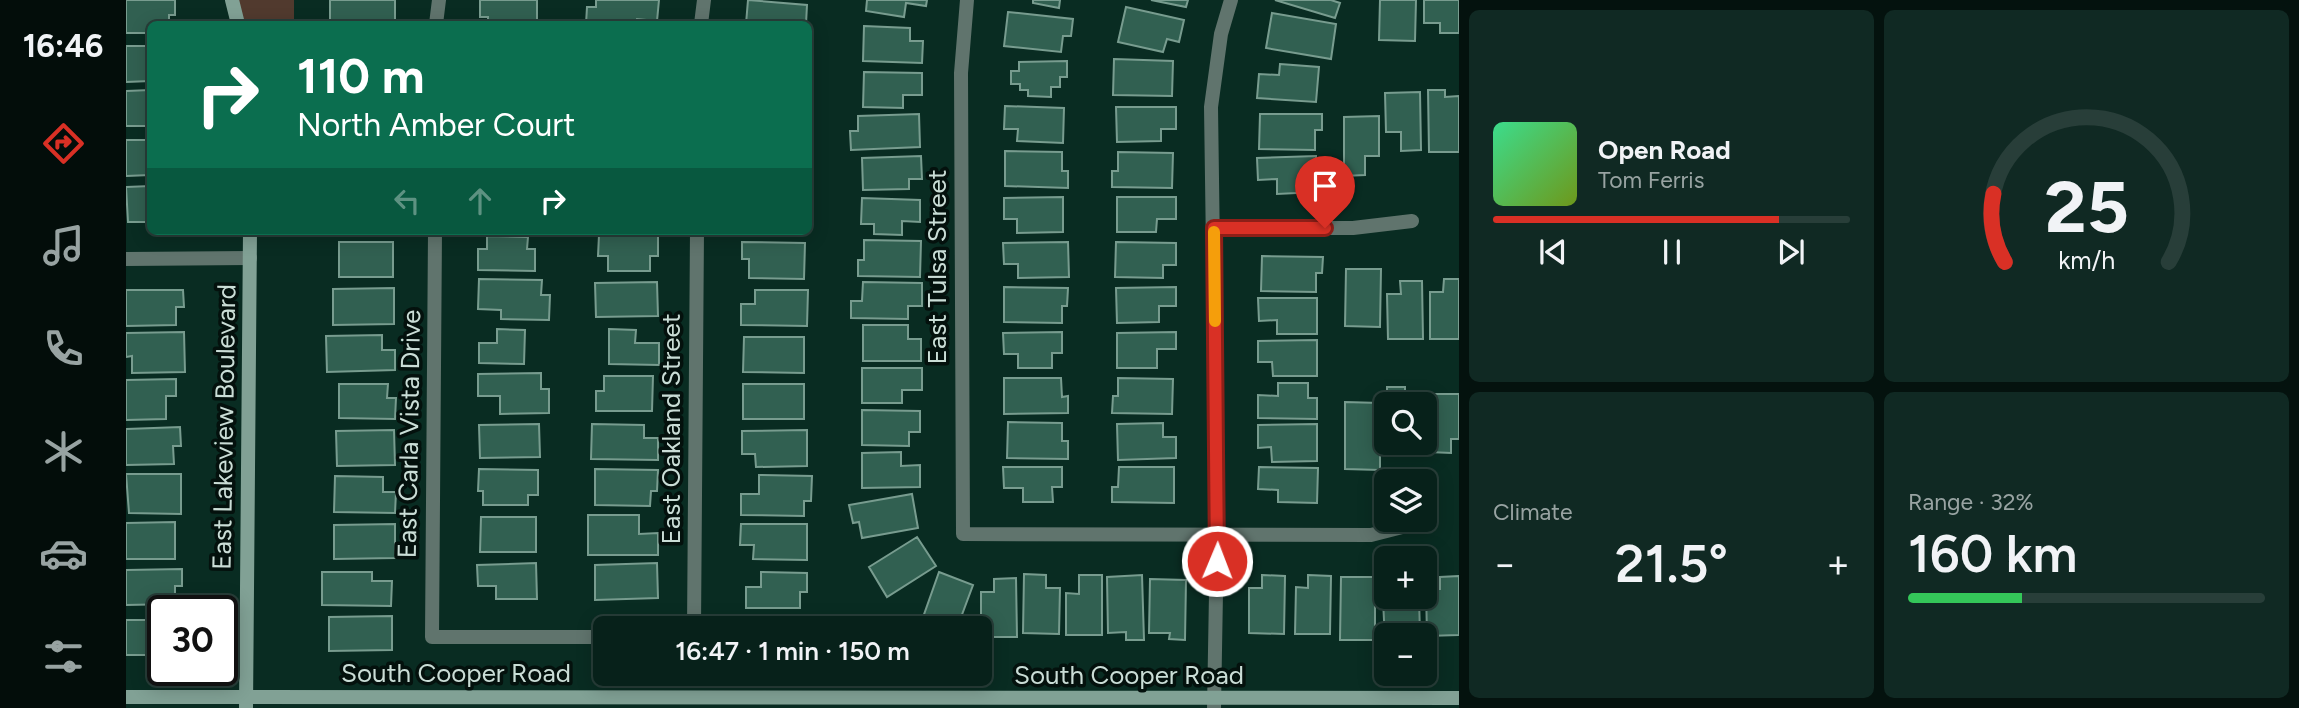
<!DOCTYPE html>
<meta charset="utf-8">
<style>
:root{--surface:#07211a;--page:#102923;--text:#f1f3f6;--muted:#98a3a2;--line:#283e39;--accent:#d93025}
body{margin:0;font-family:Figtree,sans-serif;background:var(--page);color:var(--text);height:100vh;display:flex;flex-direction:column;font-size:26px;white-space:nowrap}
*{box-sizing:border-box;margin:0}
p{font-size:23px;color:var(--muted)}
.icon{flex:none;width:38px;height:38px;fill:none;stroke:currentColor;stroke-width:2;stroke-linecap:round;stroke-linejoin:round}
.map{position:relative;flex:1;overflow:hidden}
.details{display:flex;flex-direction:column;gap:10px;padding:10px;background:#04120e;width:840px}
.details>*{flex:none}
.banner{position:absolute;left:21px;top:21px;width:665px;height:214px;border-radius:10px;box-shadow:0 4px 18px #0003,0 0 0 2px var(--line);background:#0b6e4f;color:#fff;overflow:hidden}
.tools{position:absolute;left:1248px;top:392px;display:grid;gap:14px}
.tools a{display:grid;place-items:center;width:63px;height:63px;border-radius:10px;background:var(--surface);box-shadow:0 4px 18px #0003,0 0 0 2px var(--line);font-size:35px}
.speed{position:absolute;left:21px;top:595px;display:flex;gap:14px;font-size:35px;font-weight:700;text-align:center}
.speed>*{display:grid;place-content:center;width:91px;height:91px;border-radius:50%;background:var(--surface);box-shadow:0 4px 18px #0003,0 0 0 2px var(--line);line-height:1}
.speed .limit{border:4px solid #111;border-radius:10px;background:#fff;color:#111}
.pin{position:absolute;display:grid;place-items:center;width:60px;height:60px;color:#fff;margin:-72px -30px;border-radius:50% 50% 50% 0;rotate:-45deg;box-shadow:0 0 7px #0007}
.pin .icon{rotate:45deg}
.me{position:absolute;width:77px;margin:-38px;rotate:1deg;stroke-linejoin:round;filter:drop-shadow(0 0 5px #0008)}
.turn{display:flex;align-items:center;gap:24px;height:147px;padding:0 35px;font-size:32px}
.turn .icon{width:91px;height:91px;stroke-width:2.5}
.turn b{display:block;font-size:49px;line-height:60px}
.lanes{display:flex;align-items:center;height:66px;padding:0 35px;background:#0003;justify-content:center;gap:35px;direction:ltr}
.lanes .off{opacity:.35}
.big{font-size:52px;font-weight:600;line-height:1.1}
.details .tile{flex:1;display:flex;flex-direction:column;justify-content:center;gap:10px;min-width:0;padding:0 24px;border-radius:10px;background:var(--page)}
.details .dial{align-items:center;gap:0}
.dial svg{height:182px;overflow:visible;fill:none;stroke:var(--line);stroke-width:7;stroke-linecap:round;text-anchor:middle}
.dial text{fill:var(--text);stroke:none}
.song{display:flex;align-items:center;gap:21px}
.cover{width:84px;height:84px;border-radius:10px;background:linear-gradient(135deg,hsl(150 70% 55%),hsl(80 70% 35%))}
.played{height:7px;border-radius:4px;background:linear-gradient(90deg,var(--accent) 80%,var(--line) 80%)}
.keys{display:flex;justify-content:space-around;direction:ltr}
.heat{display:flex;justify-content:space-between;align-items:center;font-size:38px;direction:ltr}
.charge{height:10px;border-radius:5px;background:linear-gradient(90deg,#34c759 32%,var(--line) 0)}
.details .tiles{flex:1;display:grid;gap:10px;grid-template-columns:repeat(2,1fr)}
.trip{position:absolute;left:467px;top:616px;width:399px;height:70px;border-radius:10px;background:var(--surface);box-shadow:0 4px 18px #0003,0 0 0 2px var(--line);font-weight:600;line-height:70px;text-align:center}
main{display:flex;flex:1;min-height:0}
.tab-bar{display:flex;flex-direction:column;width:126px;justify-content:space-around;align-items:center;background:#030d0a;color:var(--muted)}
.tab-bar .icon{width:49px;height:49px}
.tab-bar .selected{color:var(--accent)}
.tab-bar b{font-size:32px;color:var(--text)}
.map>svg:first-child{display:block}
.green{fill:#513a2e}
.building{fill:#316051;stroke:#789c8f;stroke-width:2}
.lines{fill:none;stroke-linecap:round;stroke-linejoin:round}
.street{stroke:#60746d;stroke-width:14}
.secondary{stroke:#81a195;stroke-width:14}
.route-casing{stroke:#8d1f18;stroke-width:18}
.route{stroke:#d93025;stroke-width:12}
.slow{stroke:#f59e0b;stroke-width:12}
.labels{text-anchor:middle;stroke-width:7;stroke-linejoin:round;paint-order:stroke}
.street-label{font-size:26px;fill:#caddd6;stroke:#04110d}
</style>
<main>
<nav class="tab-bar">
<b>16:46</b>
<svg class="icon selected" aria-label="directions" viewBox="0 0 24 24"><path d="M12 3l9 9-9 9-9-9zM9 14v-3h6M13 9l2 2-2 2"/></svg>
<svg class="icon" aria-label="music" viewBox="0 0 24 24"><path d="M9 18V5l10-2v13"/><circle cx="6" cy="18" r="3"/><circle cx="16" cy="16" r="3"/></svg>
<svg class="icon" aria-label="phone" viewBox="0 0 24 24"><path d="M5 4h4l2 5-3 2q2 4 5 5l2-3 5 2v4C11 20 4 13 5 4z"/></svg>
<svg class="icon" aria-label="climate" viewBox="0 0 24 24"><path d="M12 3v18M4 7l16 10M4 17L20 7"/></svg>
<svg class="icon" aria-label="car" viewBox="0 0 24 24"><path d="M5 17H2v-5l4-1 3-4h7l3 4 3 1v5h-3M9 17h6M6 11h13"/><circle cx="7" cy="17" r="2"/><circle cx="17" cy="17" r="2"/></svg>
<svg class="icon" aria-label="filters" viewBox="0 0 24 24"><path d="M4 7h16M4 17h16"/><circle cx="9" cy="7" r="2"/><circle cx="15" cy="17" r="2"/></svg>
</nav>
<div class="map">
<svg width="1333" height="708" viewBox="0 0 1333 708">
<rect width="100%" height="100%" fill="#092c22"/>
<path class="green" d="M106,0H168V24H112Z"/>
<path class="building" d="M0,0H49V15H43V24H24V33H0Z
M204,0H269V24H204Z
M354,0H411V24H362V17H354Z
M470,0H533L531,21L511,19L510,24H460L461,7H470Z
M622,0L681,5L680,24H620Z
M741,0H801L800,6L780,3L778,17L740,11Z
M907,0H934L933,8L907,3Z
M1025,0H1062L1060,7Z
M1149,0H1205L1214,3L1209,18Z
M1254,0H1290L1289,41L1253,40Z
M1298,0H1333V33H1314V23H1298Z
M1000,7L1058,20L1053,42L1041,39L1037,52L992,42Z
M882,12L947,19L945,36H937L935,52L878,46Z
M1146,13L1210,24L1205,59L1140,48Z
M738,26L784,28V41H797L796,63L737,61Z
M0,46H24V81L0,82Z
M682,54H686V77H682Z
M988,59L1047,61L1046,96L987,95Z
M941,61V77H934V87H925V97L902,96V90H894V84H885V71H893V62Z
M1154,64L1193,67L1190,102L1131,98L1133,74L1153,75Z
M738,72L796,73V95H777V108L737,107Z
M24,90V126H0V91Z
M1302,90H1319V97L1333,96V152H1303Z
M1294,92L1295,150L1275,151V132H1260L1259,93Z
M879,106L938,108L937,143L891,141L892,129H878Z
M990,107H1050V129H1035V141L991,142Z
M793,114L794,147L725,150L724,131H732V116Z
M1134,114H1196V130H1189V150L1133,149Z
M1253,116V156H1239V175L1218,176V117Z
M0,140H24V175L0,176Z
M879,151L936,152V171H942V188L879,186Z
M992,152L1047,153L1046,188L986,187V171H992Z
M795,156L796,179H783V189L737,190L736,158Z
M1190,156L1191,192L1151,194V179L1132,180L1131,158Z
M24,186V222H2L0,187Z
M937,197V232L891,233V219H878V198Z
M991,197H1050V219H1031L1030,232H991Z
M736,198L794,200V222L776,221V235L748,234V224H735Z
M473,235L532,236V256H524V271H482V256H472Z
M361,236L402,237L401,249H409V271L352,270V249H361Z
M738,240L795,241L794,277L732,276V260H738Z
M213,242H267V277H213Z
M616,242L679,243L678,279L623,278V259H616Z
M942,242L943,277L892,278V264H878L877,243Z
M990,242L1050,243V265H1037V278L989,277Z
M1136,256L1197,257L1196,273H1190V292L1135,291Z
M1220,269H1255L1254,327L1219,326Z
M353,279L416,280L415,295H424L423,320L375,319V310L352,309Z
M1318,279H1333V339H1304V292H1317Z
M1274,281H1296L1297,339H1262L1261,294H1275Z
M531,282L532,316L470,317L469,283Z
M737,282L796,283V306H782V319L725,318V301H736Z
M878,287L942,288L941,306H936V323L878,322Z
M1050,287V306H1033V322L991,323L990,288Z
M268,288V324L207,325V289Z
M0,290H57L58,307H50V325L0,326Z
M629,290H682L681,326L615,325V304H629Z
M1132,298H1191V334H1151V320L1133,321Z
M737,325H782V339H795V361H737Z
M371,329L399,330L398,364L353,363V343H371Z
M483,329L510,330L509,343H533V365L483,364Z
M58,332L59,372L6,373V356L0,357V333Z
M936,332V353H926V368H892V354H878L877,333Z
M1050,332V349H1031V368H991V333Z
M256,335V350H269V370L201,372L200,336Z
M618,337H678V373L617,372Z
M1191,340V376H1147L1146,362H1132V341Z
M736,368H796V390H776V403H736Z
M415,373V389H423V413L374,414V396H352V374Z
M478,376H527L526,411H470V391H478Z
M878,378H935L936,397L942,396V413L878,414Z
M992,378L1047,379L1046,414L986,413L987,396H992Z
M50,379V396H40V419L0,420V380Z
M1152,383H1182V398H1191V419L1132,418V395L1152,396Z
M213,384H262L261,398H270L269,419L213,418Z
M617,384H678V419H617Z
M1261,387H1279V393L1297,392V404H1261Z
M1303,394H1333V439H1325V453L1303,452Z
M1219,402L1254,403V470L1219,469Z
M736,410L794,411V432H783V446L736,445Z
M882,422L936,423V441H942V459L881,458Z
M1037,423V437H1050V458L992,460L991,424Z
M413,424L414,457L354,458L353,425Z
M466,424L518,425V438H532V460L465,459Z
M1191,424V461L1146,462L1145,447L1132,448V425Z
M54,427L55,446H47L48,464L0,465V429Z
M268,430L269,465L211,466L210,431Z
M681,430V466L630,467L629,454H616V431Z
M1262,443H1297V446L1262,447Z
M775,452V466L794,465V487L736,488V453Z
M877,467H936V487H926L927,502H897V488H878Z
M993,467H1048V503L986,502V487H992Z
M1133,467L1192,468L1191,503L1152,502V490L1132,489Z
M353,469L412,470V495H402V505H357V491H352Z
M469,469L532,470L531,491H525L524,506L469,505Z
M0,474H55V514L3,513Z
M633,475L686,476L685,501H678V516L615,515V494H633Z
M209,476L257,477V492H270L269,513L208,512Z
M786,494L792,528L736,538L733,522L727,523L723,505Z
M462,515H513V534L532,533V555H462Z
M355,517H410V552H354Z
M49,522V559H0V523Z
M269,524V558L208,559V525Z
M615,524H681V560L627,559L628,545H614Z
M791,537L810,566L761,597L743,567Z
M410,563L411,599H370V586H352L351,565Z
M531,563L532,598L469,600V565Z
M56,569V586H49V604L0,605V570Z
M196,572H246V581H266L265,606L196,605Z
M635,572L681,573V592H674V608H620V587H635Z
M813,572L847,585L831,628H809L795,623Z
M898,574L920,575V588H934L933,634L897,633Z
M953,575H976V635H940V593L953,594Z
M1016,575L1018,640H1000V632L982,633L981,577Z
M1136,575L1159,576L1158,634L1123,633V588H1136Z
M1182,575L1205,576L1204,634H1169L1170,587L1182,588Z
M1333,576V635L1301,636L1300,589H1314V577Z
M1215,577H1249V640H1214Z
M890,578L891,637H855V592H868V579Z
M1024,579L1060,580L1059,640L1043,639L1044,633H1023Z
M1271,597H1293L1294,635H1260L1259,640L1257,600H1271Z
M266,616V650L203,651V617Z
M619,619H667L668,628H619Z
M0,620H37V655H0Z"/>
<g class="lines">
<path class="street" d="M841,0L835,73L837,534L1245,535L1288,524
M310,24L313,0
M575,24L578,0
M1088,228H1227L1286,221
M309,231L306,637H480
M0,259L124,258
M568,628L571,231
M1088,708L1091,535L1085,107L1095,34L1105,0"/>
<path class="secondary" d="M106,0L112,24
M0,697L1333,698
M120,708L124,231"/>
</g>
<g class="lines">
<g class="route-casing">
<path id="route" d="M1091,561L1088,228H1199"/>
</g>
<use href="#route" class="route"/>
<path class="slow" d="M1088,232L1089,321"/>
</g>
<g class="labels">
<g class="street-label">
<text transform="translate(811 267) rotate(-90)" y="9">East Tulsa Street</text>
<text transform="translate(98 427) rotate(-89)" y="9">East Lakeview Boulevard</text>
<text transform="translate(545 429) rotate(-90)" y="9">East Oakland Street</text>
<text transform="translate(283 434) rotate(-89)" y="9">East Carla Vista Drive</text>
<text x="330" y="682">South Cooper Road</text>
<text x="1003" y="684">South Cooper Road</text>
</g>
</g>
</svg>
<div class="tools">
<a><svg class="icon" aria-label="search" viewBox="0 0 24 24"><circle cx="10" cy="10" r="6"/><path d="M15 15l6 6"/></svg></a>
<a><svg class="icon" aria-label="layers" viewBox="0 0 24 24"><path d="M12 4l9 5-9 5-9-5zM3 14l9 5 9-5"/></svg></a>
<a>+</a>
<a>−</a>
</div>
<div class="speed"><div class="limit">30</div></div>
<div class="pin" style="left:1199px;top:228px;background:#d93025"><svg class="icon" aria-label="arrive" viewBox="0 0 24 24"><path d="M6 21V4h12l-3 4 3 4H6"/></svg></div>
<svg class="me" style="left:1091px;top:561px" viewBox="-20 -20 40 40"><circle r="17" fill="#d93025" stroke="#fff" stroke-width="3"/><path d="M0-11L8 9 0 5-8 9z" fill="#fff"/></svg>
<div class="trip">16:47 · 1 min · 150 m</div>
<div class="banner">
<div class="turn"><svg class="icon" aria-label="right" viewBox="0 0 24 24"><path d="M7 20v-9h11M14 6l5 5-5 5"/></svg><div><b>110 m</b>North Amber Court</div></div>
<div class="lanes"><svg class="icon off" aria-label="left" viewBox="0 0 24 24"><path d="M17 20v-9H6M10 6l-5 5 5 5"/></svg><svg class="icon off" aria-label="ahead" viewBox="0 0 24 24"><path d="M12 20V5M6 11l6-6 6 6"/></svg><svg class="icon" aria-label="right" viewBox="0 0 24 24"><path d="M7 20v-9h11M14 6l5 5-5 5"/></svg></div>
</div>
</div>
<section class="details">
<div class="tiles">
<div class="tile">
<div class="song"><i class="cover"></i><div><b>Open Road</b><p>Tom Ferris</p></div></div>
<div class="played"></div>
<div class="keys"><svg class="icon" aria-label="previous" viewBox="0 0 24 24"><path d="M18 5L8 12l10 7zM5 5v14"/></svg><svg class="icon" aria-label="pause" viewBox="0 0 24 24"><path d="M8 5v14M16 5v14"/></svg><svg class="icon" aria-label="next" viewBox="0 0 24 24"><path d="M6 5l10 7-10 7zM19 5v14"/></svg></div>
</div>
<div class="tile dial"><svg viewBox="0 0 100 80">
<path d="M14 69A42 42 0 1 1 86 69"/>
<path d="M14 69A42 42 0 0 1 9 39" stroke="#d93025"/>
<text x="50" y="56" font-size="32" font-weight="700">25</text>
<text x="50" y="72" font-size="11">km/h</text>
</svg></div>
<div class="tile"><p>Climate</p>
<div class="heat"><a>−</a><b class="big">21.5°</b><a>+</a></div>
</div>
<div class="tile"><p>Range · 32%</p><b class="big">160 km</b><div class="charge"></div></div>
</div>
</section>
</main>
